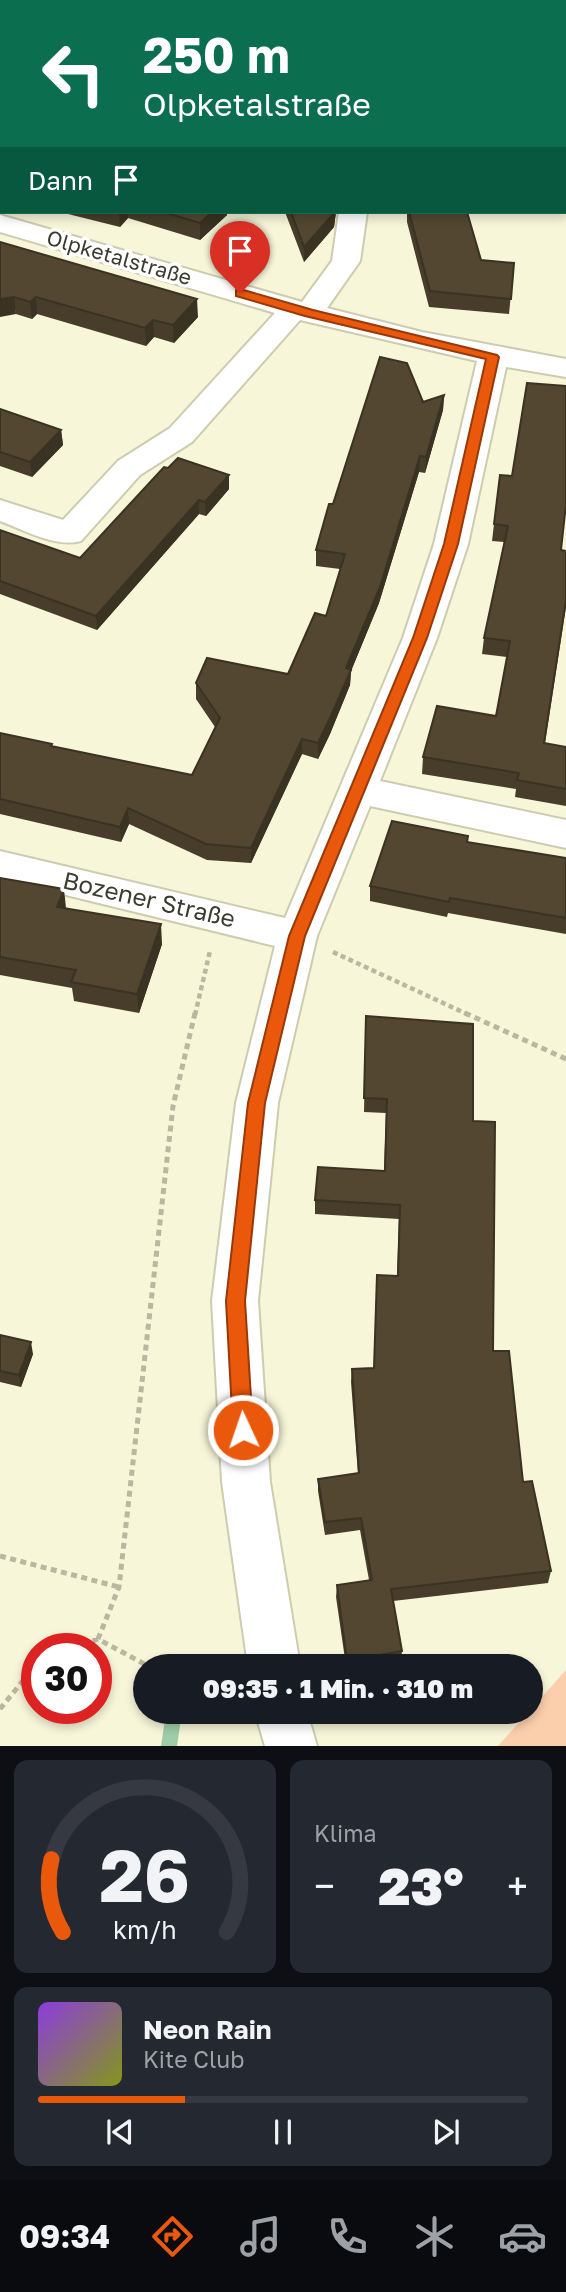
<!DOCTYPE html>
<html lang="de">
<meta charset="utf-8">
<style>
:root{--surface:#171b24;--page:#242831;--text:#f1f3f6;--muted:#9ea1a6;--line:#363941;--accent:#ea580c}
body{margin:0;font-family:"Golos Text",sans-serif;background:var(--page);color:var(--text);height:100vh;display:flex;flex-direction:column;font-size:26px;white-space:nowrap}
*{box-sizing:border-box;margin:0}
p{font-size:23px;color:var(--muted)}
.icon{flex:none;width:38px;height:38px;fill:none;stroke:currentColor;stroke-width:2;stroke-linecap:round;stroke-linejoin:round}
.map{position:relative;height:1746px;overflow:hidden}
.panel{display:flex;flex-direction:column;gap:14px;padding:14px;background:#0d0f14;flex:1}
.panel>*{flex:none}
.banner{position:absolute;left:0px;top:0px;width:567px;height:214px;box-shadow:0 4px 10px #0003;background:#0b6e4f;color:#fff;overflow:hidden}
.speed{position:absolute;left:21px;top:1633px;display:flex;gap:14px;font-size:35px;font-weight:700;text-align:center}
.speed>*{display:grid;place-content:center;width:91px;height:91px;border-radius:50%;background:var(--surface);box-shadow:0 4px 10px #0003;line-height:1}
.speed .limit{border:10px solid #d22;background:#fff;color:#111}
.pin{position:absolute;display:grid;place-items:center;width:60px;height:60px;color:#fff;margin:-72px -30px;border-radius:50% 50% 50% 0;rotate:-45deg;box-shadow:0 0 7px #0007}
.pin .icon{rotate:45deg}
.me{position:absolute;width:77px;margin:-38px;rotate:357deg;stroke-linejoin:round;filter:drop-shadow(0 0 5px #0008)}
.turn{display:flex;align-items:center;gap:24px;height:147px;padding:0 28px;font-size:32px}
.turn .icon{width:91px;height:91px;stroke-width:2.5}
.turn b{display:block;font-size:49px;line-height:60px}
.then{display:flex;align-items:center;height:66px;padding:0 28px;background:#0003;gap:14px;font-size:26px}
.big{font-size:52px;font-weight:800;line-height:1.1}
.panel .tile{flex:1;display:flex;flex-direction:column;justify-content:center;gap:10px;min-width:0;padding:0 24px;border-radius:14px;background:var(--page)}
.panel .dial{align-items:center;gap:0}
.dial svg{height:182px;overflow:visible;fill:none;stroke:var(--line);stroke-width:7;stroke-linecap:round;text-anchor:middle}
.dial text{fill:var(--text);stroke:none}
.song{display:flex;align-items:center;gap:21px}
.cover{width:84px;height:84px;border-radius:10px;background:linear-gradient(135deg,hsl(270 70% 55%),hsl(70 70% 35%))}
.played{height:7px;border-radius:4px;background:linear-gradient(90deg,var(--accent) 30%,var(--line) 30%)}
.keys{display:flex;justify-content:space-around;direction:ltr}
.heat{display:flex;justify-content:space-between;align-items:center;font-size:38px;direction:ltr}
.panel .tiles{flex:1;display:grid;gap:14px;grid-template-columns:1fr 1fr}
.tile:last-child{grid-column:span 2}
.trip{position:absolute;left:133px;top:1654px;width:410px;height:70px;border-radius:35px;background:var(--surface);box-shadow:0 4px 10px #0003;font-weight:800;line-height:70px;text-align:center}
.menu{display:flex;height:112px;justify-content:space-around;align-items:center;background:#090b0e;color:var(--muted)}
.menu .icon{width:49px;height:49px}
.menu .current{color:var(--accent)}
.menu b{font-size:32px;color:var(--text)}
.map>svg:first-child{display:block}
.green{fill:#fbcfac}
.lines{fill:none;stroke-linecap:round;stroke-linejoin:round}
.stream{fill:#9fcda7;fill-rule:evenodd}
.minor-casing{stroke:#cdccb0;stroke-width:4}
.path-far2{stroke:#b8b8a0;stroke-width:3.5;stroke-dasharray:3.5 2.5;stroke-linecap:butt}
.path-far1{stroke:#b8b8a0;stroke-width:4.5;stroke-dasharray:5 3.5;stroke-linecap:butt}
.path{stroke:#b8b8a0;stroke-width:5;stroke-dasharray:6 4.5;stroke-linecap:butt}
.minor{fill:#fff;fill-rule:evenodd}
.wall{fill:#473d2a}
.shaded-wall{fill:#3a3222}
.building{fill:#534731;stroke:#3a3222;stroke-width:2}
.route{fill:#ea580c;stroke:#983908;stroke-width:2}
.labels{text-anchor:middle;stroke-width:7;stroke-linejoin:round;paint-order:stroke}
.far-street-label{font-size:21px;fill:#3b3b2f;stroke:#fff}
.street-label{font-size:24px;fill:#3b3b2f;stroke:#fff}
</style>
<div class="map">
<svg width="566" height="1746" viewBox="0 0 566 1746">
<rect width="100%" height="100%" fill="#f7f6d9"/>
<path class="green" d="M0,0H203L205,2H2L0,96Z
M566,1670V1746H498Z"/>
<g class="lines">
<path class="stream" d="M166,1712H182L177,1746H161Z"/>
<g class="minor-casing">
<path id="minor" d="M339,212H367L360,261L327,308L422,332L566,359V377L506,367L468,544L437,638L380,781L566,820V848L370,806L317,936L278,1103L258,1301L270,1482L300,1666H248L222,1482L212,1301L236,1103L275,946L0,879V851L285,918L403,638L434,544L477,361L300,320L192,442L140,475L81,541C56,548 24,530 0,521V500L63,520L118,461L170,428L275,313L0,232V215L302,302L332,261Z
M255,1712H307L317,1746H265Z"/>
</g>
<path class="path-far2" d="M186,0L189,2"/>
<path class="path-far1" d="M333,952L469,1015
M195,1015L210,951"/>
<path class="path" d="M465,1013L566,1059
M0,1556L119,1587
M98,1639L119,1587L173,1106L195,1013
M73,1648L98,1639L148,1666
M0,1709L26,1677L37,1668"/>
<use href="#minor" class="minor"/>
</g>
<path class="wall" d="M0,113H2V174L0,173Z
M60,212H227V215L200,240L128,218L120,227Z
M285,212H336L334,227L304,262Z
M407,212H467L481,260L514,263L509,314L429,307L407,222Z
M0,242L198,317L174,343L154,337L146,346L37,314L32,319L16,314Z
M444,395L443,410L425,473L419,472L379,603L351,671L350,685L330,734L318,759L302,754L251,863L207,860L129,824L121,842L0,814V733L52,747L192,775L215,727L196,699V683L288,674L326,616L340,569L316,566V550L333,504L423,402Z
M0,409L61,430L63,445L32,477L0,466Z
M164,467L229,489L206,516L199,514L97,630L0,594V530L80,558Z
M512,476L561,550L566,551V607L545,743L566,747V806L515,797L516,789L422,774L423,757L496,716L507,657L482,654L484,638L504,542L492,541L494,524Z
M468,836V842L566,858V934L448,913L447,917L370,901V886Z
M0,878L66,908L162,944L139,1013L74,1001L72,988L0,975Z
M366,1016L473,1121L493,1351L523,1482L551,1571L548,1583L393,1601L402,1651L401,1663L382,1666H346L336,1597L337,1585L369,1580L360,1530L325,1535L318,1491V1479L358,1474L351,1382L352,1369L374,1368L397,1276L399,1219L315,1214V1200L384,1171L386,1113L364,1112Z
M0,1335L33,1354L21,1387L0,1382Z"/>
<path class="shaded-wall" d="M119,212H128V218L120,227Z
M212,212H227V215L200,240V223Z
M335,212H336L334,227L304,262V247Z
M14,297L16,314L0,317V299Z
M36,297L37,314L32,319L30,302Z
M197,299L198,317L174,343L173,325Z
M153,320L154,337L146,346L145,328Z
M444,395L443,410L425,473L426,457Z
M61,430L63,445L32,477L30,462Z
M420,456L419,472L379,603L351,671L350,685L330,734L318,759V743L346,668Z
M229,475V489L206,516L205,502Z
M199,500V514L97,630L96,616Z
M302,739V754L251,863V848Z
M128,808L129,824L121,842L120,827Z
M64,889L66,908L57,907Z
M161,924L162,944L139,1013L137,994Z
M31,1342L33,1354L21,1387L19,1375Z"/>
<path class="building" d="M0,113H2V156L0,155Z
M163,212H212L200,223Z
M291,212H335L304,247Z
M409,212H467L481,260L514,263L511,299L430,291Z
M0,242L197,299L173,325L153,320L145,328L36,297L30,302L14,297L0,299Z
M380,357L407,363L423,402L444,395L426,457L420,456L380,587L346,668L351,670L330,718L318,743L302,739L251,848L206,844L128,808L120,827L0,799V733L52,744L51,746L192,775L220,718L196,683L207,658L288,674L315,613L326,616L345,554L316,550L329,504H333Z
M527,383L566,386V504L561,550L566,551V600L544,743L566,747V789L517,780L519,773L423,757L437,706L496,716L510,641L484,638L508,526L494,524L500,475L512,476Z
M0,409L61,430L30,462L0,452Z
M178,458L229,475L205,502L199,500L96,616L0,581V530L80,558L164,467L168,468Z
M392,821L468,836L467,842L566,858V918L450,898L449,902L370,886Z
M0,878L64,889L57,907L161,924L137,994L71,982L76,970L0,957Z
M366,1016L473,1024V1121L495,1122L493,1351H509L523,1482L532,1481L551,1571L391,1589L402,1651L347,1661L337,1585L372,1580L361,1518L325,1522L318,1479L359,1473L352,1369L374,1368L377,1275L398,1276L400,1205L315,1200L318,1167L385,1171L387,1099L364,1098Z
M0,1335L31,1342L19,1375L0,1371Z"/>
<path class="route" d="M240,289L313,310L497,355L499,357L458,544L427,638L305,936L265,1103L245,1301L253,1430L250,1436L243,1439L236,1436L233,1430L226,1301L248,1103L289,936L413,638L444,544L486,359L305,316L236,296V290Z"/>
<g class="labels">
<g class="far-street-label">
<text transform="translate(119 258) rotate(16)" y="7">Olpketalstraße</text>
</g>
<g class="street-label">
<text transform="translate(149 900) rotate(13)" y="8">Bozener Straße</text>
</g>
</g>
</svg>
<div class="speed"><div class="limit">30</div></div>
<div class="pin" style="left:240px;top:293px;background:#d93025"><svg class="icon" aria-label="arrive" viewBox="0 0 24 24"><path d="M6 21V4h12l-3 4 3 4H6"/></svg></div>
<svg class="me" style="left:243px;top:1430px" viewBox="-20 -20 40 40"><circle r="17" fill="#ea580c" stroke="#fff" stroke-width="3"/><path d="M0-11L8 9 0 5-8 9z" fill="#fff"/></svg>
<div class="trip">09:35 · 1 Min. · 310 m</div>
<div class="banner">
<div class="turn"><svg class="icon" aria-label="left" viewBox="0 0 24 24"><path d="M17 20v-9H6M10 6l-5 5 5 5"/></svg><div><b>250 m</b>Olpketalstraße</div></div>
<div class="then">Dann<svg class="icon" aria-label="arrive" viewBox="0 0 24 24"><path d="M6 21V4h12l-3 4 3 4H6"/></svg></div>
</div>
</div>
<section class="panel">
<div class="tiles">
<div class="tile dial"><svg viewBox="0 0 100 80">
<path d="M14 69A42 42 0 1 1 86 69"/>
<path d="M14 69A42 42 0 0 1 9 37" stroke="#ea580c"/>
<text x="50" y="56" font-size="32" font-weight="700">26</text>
<text x="50" y="72" font-size="11">km/h</text>
</svg></div>
<div class="tile"><p>Klima</p>
<div class="heat"><a>−</a><b class="big">23°</b><a>+</a></div>
</div>
<div class="tile">
<div class="song"><i class="cover"></i><div><b>Neon Rain</b><p>Kite Club</p></div></div>
<div class="played"></div>
<div class="keys"><svg class="icon" aria-label="previous" viewBox="0 0 24 24"><path d="M18 5L8 12l10 7zM5 5v14"/></svg><svg class="icon" aria-label="pause" viewBox="0 0 24 24"><path d="M8 5v14M16 5v14"/></svg><svg class="icon" aria-label="next" viewBox="0 0 24 24"><path d="M6 5l10 7-10 7zM19 5v14"/></svg></div>
</div>
</div>
</section>
<nav class="menu">
<b>09:34</b>
<svg class="icon current" aria-label="directions" viewBox="0 0 24 24"><path d="M12 3l9 9-9 9-9-9zM9 14v-3h6M13 9l2 2-2 2"/></svg>
<svg class="icon" aria-label="music" viewBox="0 0 24 24"><path d="M9 18V5l10-2v13"/><circle cx="6" cy="18" r="3"/><circle cx="16" cy="16" r="3"/></svg>
<svg class="icon" aria-label="phone" viewBox="0 0 24 24"><path d="M5 4h4l2 5-3 2q2 4 5 5l2-3 5 2v4C11 20 4 13 5 4z"/></svg>
<svg class="icon" aria-label="climate" viewBox="0 0 24 24"><path d="M12 3v18M4 7l16 10M4 17L20 7"/></svg>
<svg class="icon" aria-label="car" viewBox="0 0 24 24"><path d="M5 17H2v-5l4-1 3-4h7l3 4 3 1v5h-3M9 17h6M6 11h13"/><circle cx="7" cy="17" r="2"/><circle cx="17" cy="17" r="2"/></svg>
</nav>
